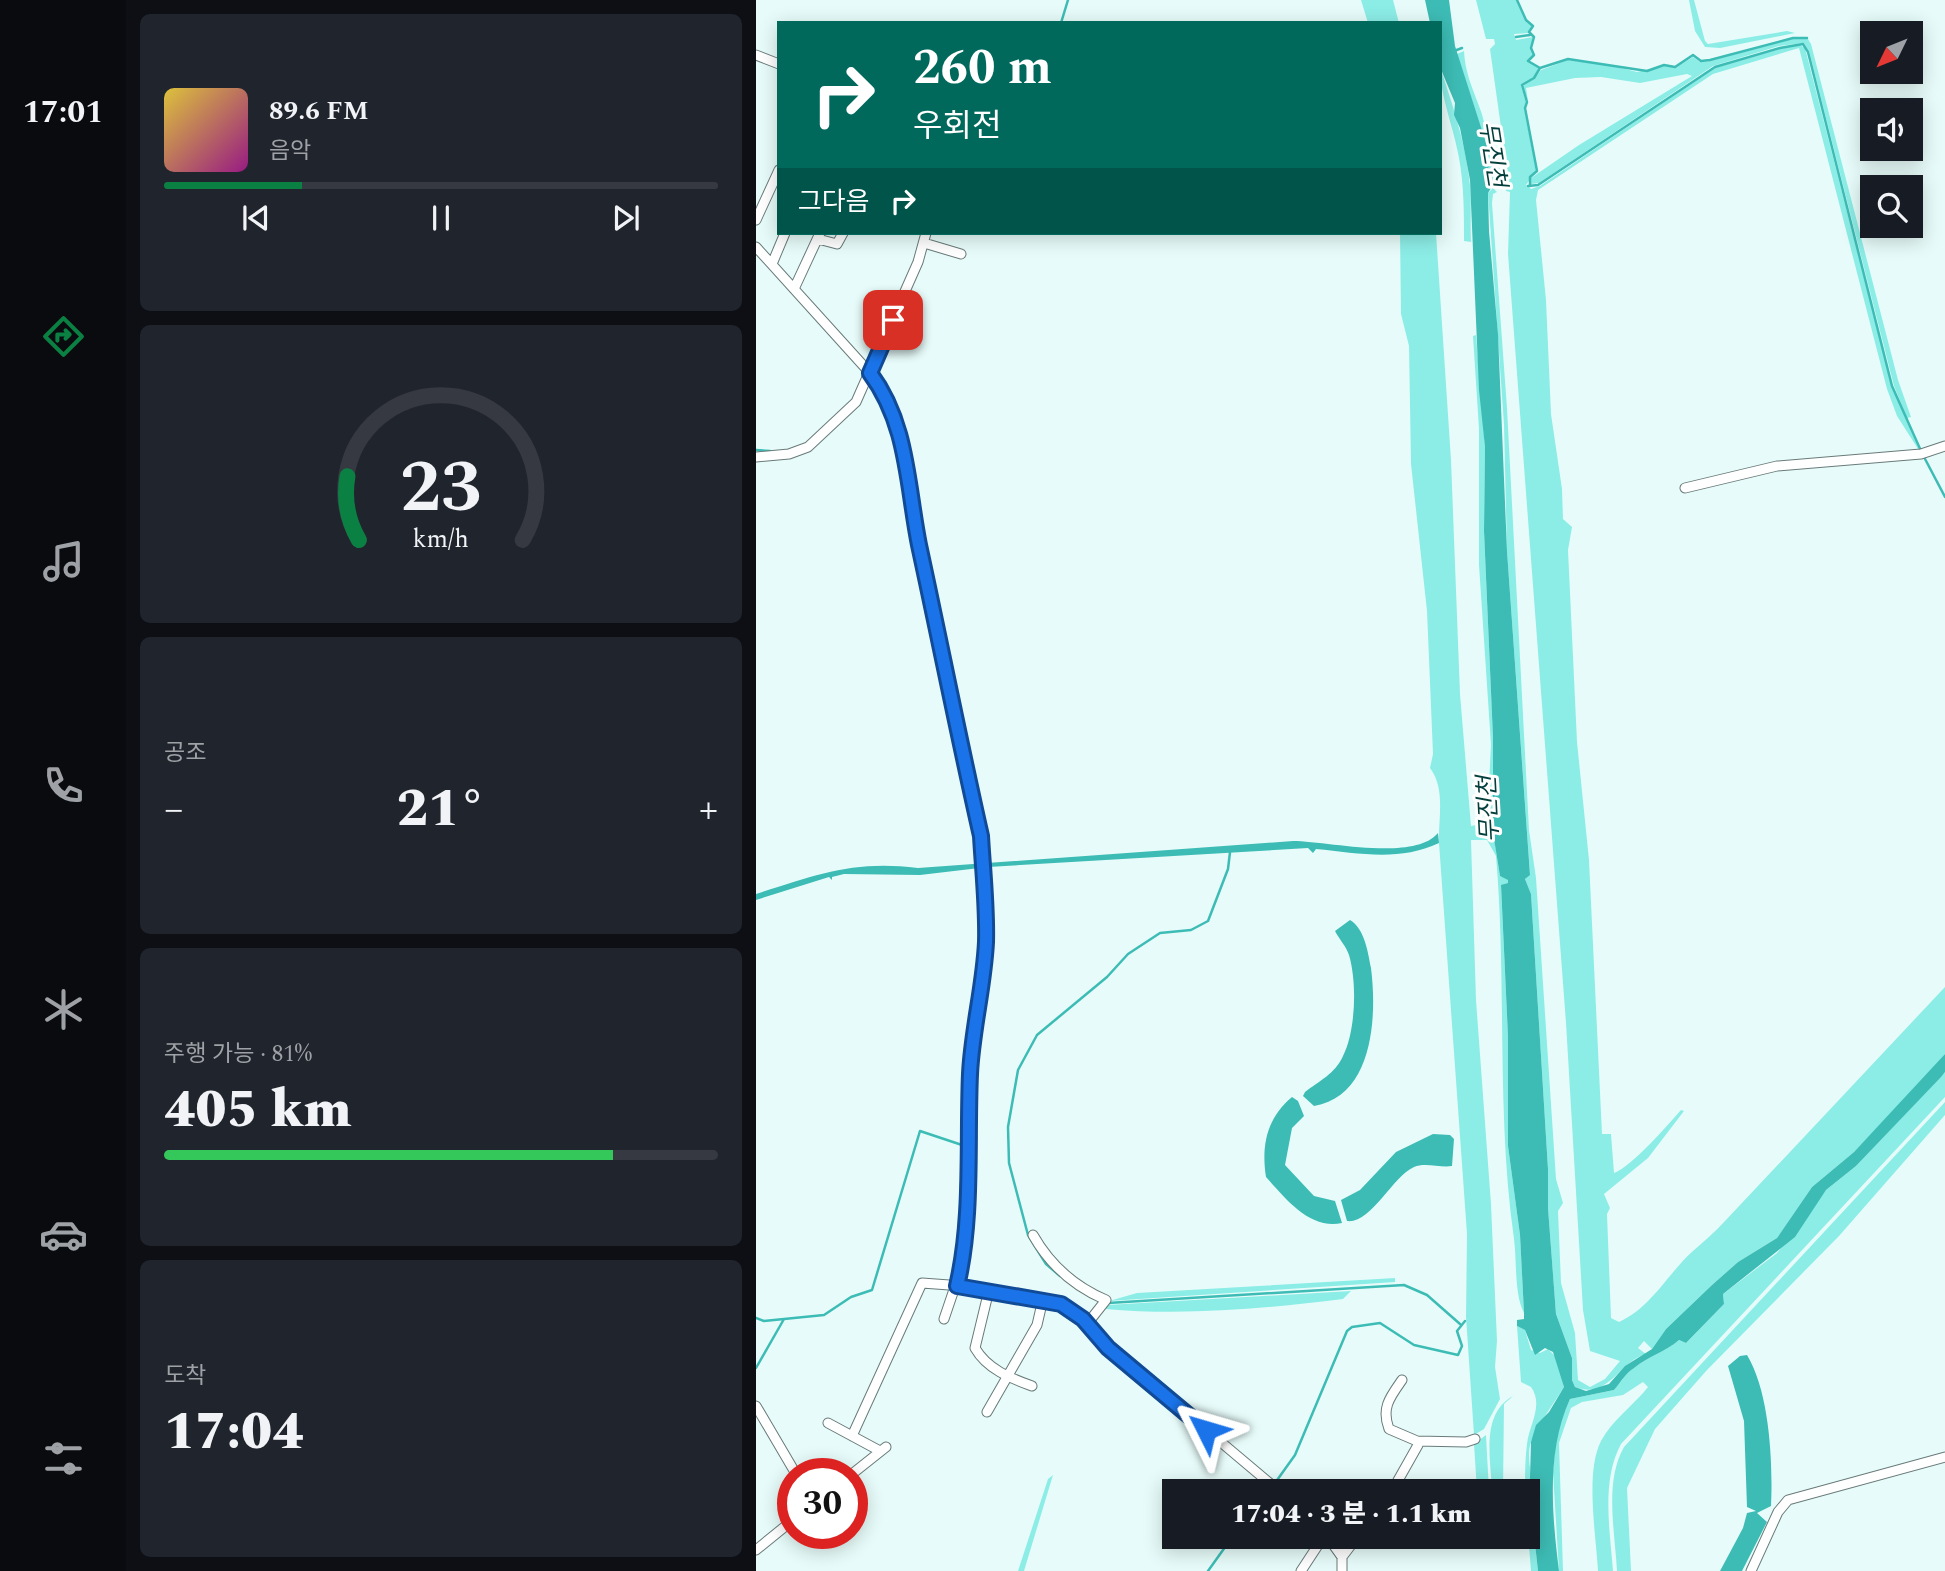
<!DOCTYPE html>
<html lang="ko">
<meta charset="utf-8">
<style>
:root{--surface:#171b24;--page:#20242c;--text:#f1f3f6;--muted:#9ea1a6;--line:#363941;--accent:#0b8043}
body{margin:0;font-family:Spectral,"Noto Sans KR",serif;background:var(--page);color:var(--text);height:100vh;display:flex;flex-direction:column;font-size:26px;white-space:nowrap}
*{box-sizing:border-box;margin:0}
p{font-size:23px;color:var(--muted)}
.icon{flex:none;width:38px;height:38px;fill:none;stroke:currentColor;stroke-width:2;stroke-linecap:round;stroke-linejoin:round}
.map{position:relative;flex:1;overflow:hidden}
.drawer{display:flex;flex-direction:column;gap:14px;padding:14px;background:#0d0f14;width:630px}
.drawer>*{flex:none}
.top-card{position:absolute;left:21px;top:21px;width:665px;height:214px;border-radius:0px;box-shadow:0 4px 18px #0003;background:#00695c;color:#fff;overflow:hidden}
.needle{width:46px;rotate:227deg}
.buttons{position:absolute;left:1104px;top:21px;display:grid;gap:14px}
.buttons a{display:grid;place-items:center;width:63px;height:63px;border-radius:0px;background:var(--surface);box-shadow:0 4px 18px #0003;font-size:35px}
.speed{position:absolute;left:21px;top:1458px;display:flex;gap:14px;font-size:35px;font-weight:700;text-align:center}
.speed>*{display:grid;place-content:center;width:91px;height:91px;border-radius:50%;background:var(--surface);box-shadow:0 4px 18px #0003;line-height:1}
.speed .limit{border:10px solid #d22;background:#fff;color:#111}
.pin{position:absolute;display:grid;place-items:center;width:60px;height:60px;color:#fff;margin:-30px;border-radius:14px;box-shadow:0 4px 10px #0006}
.me{position:absolute;width:77px;margin:-38px;rotate:310deg;stroke-linejoin:round;filter:drop-shadow(0 0 5px #0008)}
.turn{display:flex;align-items:center;gap:24px;height:147px;padding:0 21px;font-size:32px}
.turn .icon{width:91px;height:91px;stroke-width:2.5}
.turn b{display:block;font-size:49px;line-height:60px}
.then{display:flex;align-items:center;height:66px;padding:0 21px;background:#0003;gap:14px;font-size:26px}
.big{font-size:52px;font-weight:800;line-height:1.1}
.drawer .tile{flex:1;display:flex;flex-direction:column;justify-content:center;gap:10px;min-width:0;padding:0 24px;border-radius:10px;background:var(--page)}
.drawer .dial{align-items:center;gap:0}
.dial svg{height:182px;overflow:visible;fill:none;stroke:var(--line);stroke-width:7;stroke-linecap:round;text-anchor:middle}
.dial text{fill:var(--text);stroke:none}
.song{display:flex;align-items:center;gap:21px}
.cover{width:84px;height:84px;border-radius:10px;background:linear-gradient(135deg,hsl(50 70% 55%),hsl(310 70% 35%))}
.played{height:7px;border-radius:4px;background:linear-gradient(90deg,var(--accent) 25%,var(--line) 25%)}
.keys{display:flex;justify-content:space-around;direction:ltr}
.heat{display:flex;justify-content:space-between;align-items:center;font-size:38px;direction:ltr}
.charge{height:10px;border-radius:5px;background:linear-gradient(90deg,#34c759 81%,var(--line) 0)}
.trip{position:absolute;left:406px;top:1479px;width:378px;height:70px;border-radius:0px;background:var(--surface);box-shadow:0 4px 18px #0003;font-weight:800;line-height:70px;text-align:center}
main{display:flex;flex:1;min-height:0}
.menu{display:flex;flex-direction:column;width:126px;justify-content:space-around;align-items:center;background:#090b0e;color:var(--muted)}
.menu .icon{width:49px;height:49px}
.menu .on{color:var(--accent)}
.menu b{font-size:32px;color:var(--text)}
.map>svg:first-child{display:block}
.green{fill:#8cede6}
.water{fill:#3dbcb5}
.lines{fill:none;stroke-linecap:round;stroke-linejoin:round}
.stream{stroke:#3dbcb5;stroke-width:2.5}
.street-casing{stroke:#687b79;stroke-width:11}
.street{stroke:#fff;stroke-width:9}
.route-casing{stroke:#114b97;stroke-width:18}
.route{stroke:#1a73e8;stroke-width:12}
.labels{text-anchor:middle;stroke-width:6;stroke-linejoin:round;paint-order:stroke}
.water-label{font-size:24px;font-style:italic;fill:#023e3b;stroke:#fff}
</style>
<main>
<nav class="menu">
<b>17:01</b>
<svg class="icon on" aria-label="directions" viewBox="0 0 24 24"><path d="M12 3l9 9-9 9-9-9zM9 14v-3h6M13 9l2 2-2 2"/></svg>
<svg class="icon" aria-label="music" viewBox="0 0 24 24"><path d="M9 18V5l10-2v13"/><circle cx="6" cy="18" r="3"/><circle cx="16" cy="16" r="3"/></svg>
<svg class="icon" aria-label="phone" viewBox="0 0 24 24"><path d="M5 4h4l2 5-3 2q2 4 5 5l2-3 5 2v4C11 20 4 13 5 4z"/></svg>
<svg class="icon" aria-label="climate" viewBox="0 0 24 24"><path d="M12 3v18M4 7l16 10M4 17L20 7"/></svg>
<svg class="icon" aria-label="car" viewBox="0 0 24 24"><path d="M5 17H2v-5l4-1 3-4h7l3 4 3 1v5h-3M9 17h6M6 11h13"/><circle cx="7" cy="17" r="2"/><circle cx="17" cy="17" r="2"/></svg>
<svg class="icon" aria-label="filters" viewBox="0 0 24 24"><path d="M4 7h16M4 17h16"/><circle cx="9" cy="7" r="2"/><circle cx="15" cy="17" r="2"/></svg>
</nav>
<section class="drawer">
<div class="tile">
<div class="song"><i class="cover"></i><div><b>89.6 FM</b><p>음악</p></div></div>
<div class="played"></div>
<div class="keys"><svg class="icon" aria-label="previous" viewBox="0 0 24 24"><path d="M18 5L8 12l10 7zM5 5v14"/></svg><svg class="icon" aria-label="pause" viewBox="0 0 24 24"><path d="M8 5v14M16 5v14"/></svg><svg class="icon" aria-label="next" viewBox="0 0 24 24"><path d="M6 5l10 7-10 7zM19 5v14"/></svg></div>
</div>
<div class="tile dial"><svg viewBox="0 0 100 80">
<path d="M14 69A42 42 0 1 1 86 69"/>
<path d="M14 69A42 42 0 0 1 9 41" stroke="#0b8043"/>
<text x="50" y="56" font-size="32" font-weight="700">23</text>
<text x="50" y="72" font-size="11">km/h</text>
</svg></div>
<div class="tile"><p>공조</p>
<div class="heat"><a>−</a><b class="big">21°</b><a>+</a></div>
</div>
<div class="tile"><p>주행 가능 · 81%</p><b class="big">405 km</b><div class="charge"></div></div>
<div class="tile"><p>도착</p><b class="big">17:04</b></div>
</section>
<div class="map">
<svg width="1189" height="1571" viewBox="0 0 1189 1571">
<rect width="100%" height="100%" fill="#e7fcfa"/>
<path class="green" d="M605,0H637L643,23H612Z
M720,0H760L769,20L776,26L772,33L758,34L760,40L777,37L775,48L778,54L771,61L784,68L778,77L765,86L770,102L768,108L780,171L770,185L775,189L784,186L959,68L1024,49L1044,45L1049,48L1136,387L1164,452L1141,416L1131,389L1043,48L957,74L782,190L780,200L790,300L795,414L806,489L807,519L816,527L812,550L821,742L833,860L846,1134H855L858,1173C875,1167 912,1125 925,1110L928,1111L892,1158L848,1194L854,1208L851,1214L855,1318L863,1322C896,1307 912,1273 937,1251C948,1241 959,1232 969,1221L1189,987V1054L1175,1072L1098,1152L1056,1187L1021,1238L982,1262L956,1285L910,1329L896,1349L888,1341L882,1348L890,1354C862,1362 853,1400 819,1387L816,1380V1358L800,1314L792,1208V1169L775,894L769,879L774,874L751,551L748,425L732,193L737,188L741,192L737,194L736,203L751,408L773,830L780,878L800,1179L807,1203L802,1211L805,1283L819,1333L822,1380L834,1387L849,1379L864,1361L834,1351L827,1310L810,1023L752,254L754,192L750,191L749,182L737,185L733,182L732,149L701,54L708,51C709,72 716,87 723,106C731,125 731,147 736,167L751,170L734,49L739,44L738,39H730Z
M933,0H938L949,41L952,44L1031,31L1039,33L964,48L949,47L939,31Z
M1036,39H1052L1055,44L1142,380L1155,417L1151,418L1138,386L1053,51L1048,43L1023,46L957,66L783,183L775,184V178L823,145L936,76L931,74L884,83L845,77L819,78L770,88L772,101L767,86L778,79L785,70L812,60L858,66L881,72L912,65L920,67L937,57L944,62L954,61Z
M684,67C696,103 708,138 713,177C716,198 714,221 715,242L708,241C708,214 708,185 703,158C698,128 684,96 684,67Z
M644,233H680L695,460L704,694L715,826L731,823L735,745L723,565V429L717,336L720,335L729,447L728,532L737,738L738,816L737,825L722,829V835L738,838L744,876L752,879V883L745,886L752,1037V1146L764,1235L768,1313C758,1294 761,1261 758,1239C740,1113 751,984 740,856L731,840H715L720,1000L735,1204L741,1341L739,1367L744,1399L728,1429L718,1435L710,1317L711,1234L683,843C682,819 690,789 674,768L677,754L671,611L655,464L653,346L645,314Z
M1189,1072V1097L865,1444C845,1481 854,1530 857,1571H842C840,1535 829,1472 845,1441C856,1420 878,1405 892,1387L887,1382L867,1395L826,1402L815,1408L803,1443L807,1571H803L797,1472L801,1428L814,1399L858,1390C864,1383 869,1375 876,1369C892,1357 908,1352 923,1340L930,1343L968,1304L967,1294L1021,1253L1070,1190L1100,1166Z
M1189,1102V1115L1083,1236L951,1370L899,1429L871,1488L875,1571H861C859,1532 848,1482 868,1447Z
M639,1278V1282L353,1301L381,1293Z
M595,1291L587,1299C508,1309 428,1316 349,1309L351,1305Z
M761,1326L769,1330L775,1350L784,1353L792,1349L801,1358L808,1387C796,1407 782,1423 775,1442C768,1462 782,1487 775,1507L782,1571H775C772,1529 766,1483 771,1444C773,1425 788,1405 775,1387L765,1382Z
M757,1396L748,1404L747,1491H736C735,1460 724,1414 757,1396Z
M730,1435L733,1491H721L718,1444Z
M297,1475L268,1571H262L292,1479Z"/>
<path class="water" d="M669,0H693L699,46L732,149L733,182L737,185L732,193L733,231L742,334L751,551L774,875L769,879L775,894L792,1169V1208L800,1314L816,1358V1380L819,1387L830,1391L853,1384L869,1366L896,1349L910,1329L956,1285L982,1262L1021,1238L1056,1187L1098,1152L1189,1054V1072L1185,1077L1100,1166L1070,1190L1039,1237L967,1294L968,1304L930,1343L923,1340C909,1352 893,1356 878,1368C869,1374 865,1382 858,1390L814,1399C790,1451 796,1515 803,1571H782L775,1507L778,1499L774,1478L775,1442L780,1425L793,1412L808,1387L797,1352L789,1348L779,1355L769,1330L761,1326V1320L768,1319V1313L764,1235L752,1146V1037L745,885L752,883V880L744,876L738,839L722,835L721,830L737,824V738L728,531L729,447L723,390L714,180L704,128L698,115L699,103L684,67V23H674Z
M682,833L683,843C643,862 602,853 560,849L557,853L552,848L232,867L164,875L88,874L76,877V880L73,877L0,900V894C61,875 96,860 162,868L537,841C571,841 658,862 682,833Z
M594,920C609,929 612,953 615,968C621,1015 618,1096 558,1106L547,1096L549,1092C563,1081 579,1074 587,1056C600,1030 601,982 593,955C590,946 583,939 579,931Z
M536,1097L542,1101L548,1116L536,1128L529,1165L558,1196L579,1201L586,1223C554,1230 530,1199 510,1177C505,1145 511,1118 536,1097Z
M677,1134L694,1135L698,1139L696,1166C684,1168 669,1162 658,1167C636,1177 615,1224 591,1221L585,1200L604,1190L640,1152Z
M991,1355C1014,1393 1017,1464 1015,1506L1001,1513L1011,1522L986,1571H964L987,1528L991,1513L1000,1511L991,1507L988,1421L972,1366L984,1356Z"/>
<g class="lines">
<path class="stream" d="M761,0L770,20L777,26L773,32L778,37L775,48L778,55L772,61L784,68L812,59L891,71L908,65L919,67L937,55L945,61L954,60L1037,38H1051
M305,23L312,0
M760,37L774,35
M698,51L706,48
M772,186L782,185L959,67L1024,48L1047,44L1052,52L1136,386L1165,451
M774,186V177L781,171L769,108L771,102L766,85L778,78L784,68
M0,450L14,451
M1168,457L1189,497
M304,1276L290,1264L272,1235L253,1163L252,1127L262,1070L281,1035L351,977L372,954L404,933L435,930L452,921L472,869L474,852
M352,1303L648,1285L671,1295L704,1324
M0,1318L8,1321L68,1315L95,1297L116,1290L164,1131L206,1145
M0,1368L28,1319
M519,1483L539,1455L591,1331L596,1327L624,1323L658,1345L702,1355L706,1346L701,1331L709,1321
M452,1571L477,1536"/>
<g class="street-casing">
<path id="street" d="M0,55L23,64
M0,220L23,170
M62,239L81,244L87,233
M168,243L205,254
M0,247L114,373L140,419L225,836L228,879L230,943L214,1072L206,1266L188,1319
M16,264L29,233
M38,289L64,233
M0,457L33,454L52,447L100,402L162,262L170,233
M929,488L1021,466L1165,454L1189,446
M277,1235C294,1265 317,1286 350,1300L331,1324
M233,1290L219,1348C231,1369 254,1378 276,1386
M0,1406L40,1474
M231,1412L281,1325L287,1299
M72,1423L124,1451
M96,1436L166,1283L207,1286L305,1304L327,1319L352,1347L523,1491
M661,1441L710,1442L719,1439
M96,1474L130,1447
M636,1491L662,1445L661,1441L633,1429C625,1408 634,1397 646,1380
M571,1536L586,1557V1571
M0,1550L37,1520
M586,1557L602,1536
M545,1571L568,1536
M995,1571L1022,1512L1032,1500L1189,1457"/>
</g>
<use href="#street" class="street"/>
</g>
<g class="lines">
<g class="route-casing">
<path id="route" d="M137,320L114,373C152,424 151,485 163,545C184,642 203,739 225,836C227,871 231,907 230,942C228,986 216,1030 214,1074C211,1143 217,1218 201,1286L305,1304L327,1319L352,1348L450,1430"/>
</g>
<use href="#route" class="route"/>
</g>
<g class="labels">
<g class="water-label">
<text transform="translate(737 154) rotate(81)" y="8">무진천</text>
<text transform="translate(732 809) rotate(-93)" y="8">무진천</text>
</g>
</g>
</svg>
<div class="buttons">
<a><svg class="needle" viewBox="-14 -14 28 28"><path d="M0-13l5 13h-10z" fill="#e53935"/><path d="M0 13l5-13h-10z" fill="#9ea1a6"/></svg></a>
<a><svg class="icon" aria-label="sound" viewBox="0 0 24 24"><path d="M4 9h4l5-4v14l-5-4H4zM17 9q2 3 0 6"/></svg></a>
<a><svg class="icon" aria-label="search" viewBox="0 0 24 24"><circle cx="10" cy="10" r="6"/><path d="M15 15l6 6"/></svg></a>
</div>
<div class="speed"><div class="limit">30</div></div>
<div class="pin" style="left:137px;top:320px;background:#d93025"><svg class="icon" aria-label="arrive" viewBox="0 0 24 24"><path d="M6 21V4h12l-3 4 3 4H6"/></svg></div>
<svg class="me" style="left:450px;top:1430px" viewBox="-20 -20 40 40"><path d="M0-17L14 15 0 8-14 15z" fill="#1a73e8" stroke="#fff" stroke-width="4"/></svg>
<div class="trip">17:04 · 3 분 · 1.1 km</div>
<div class="top-card">
<div class="turn"><svg class="icon" aria-label="right" viewBox="0 0 24 24"><path d="M7 20v-9h11M14 6l5 5-5 5"/></svg><div><b>260 m</b>우회전</div></div>
<div class="then">그다음<svg class="icon" aria-label="right" viewBox="0 0 24 24"><path d="M7 20v-9h11M14 6l5 5-5 5"/></svg></div>
</div>
</div>
</main>
